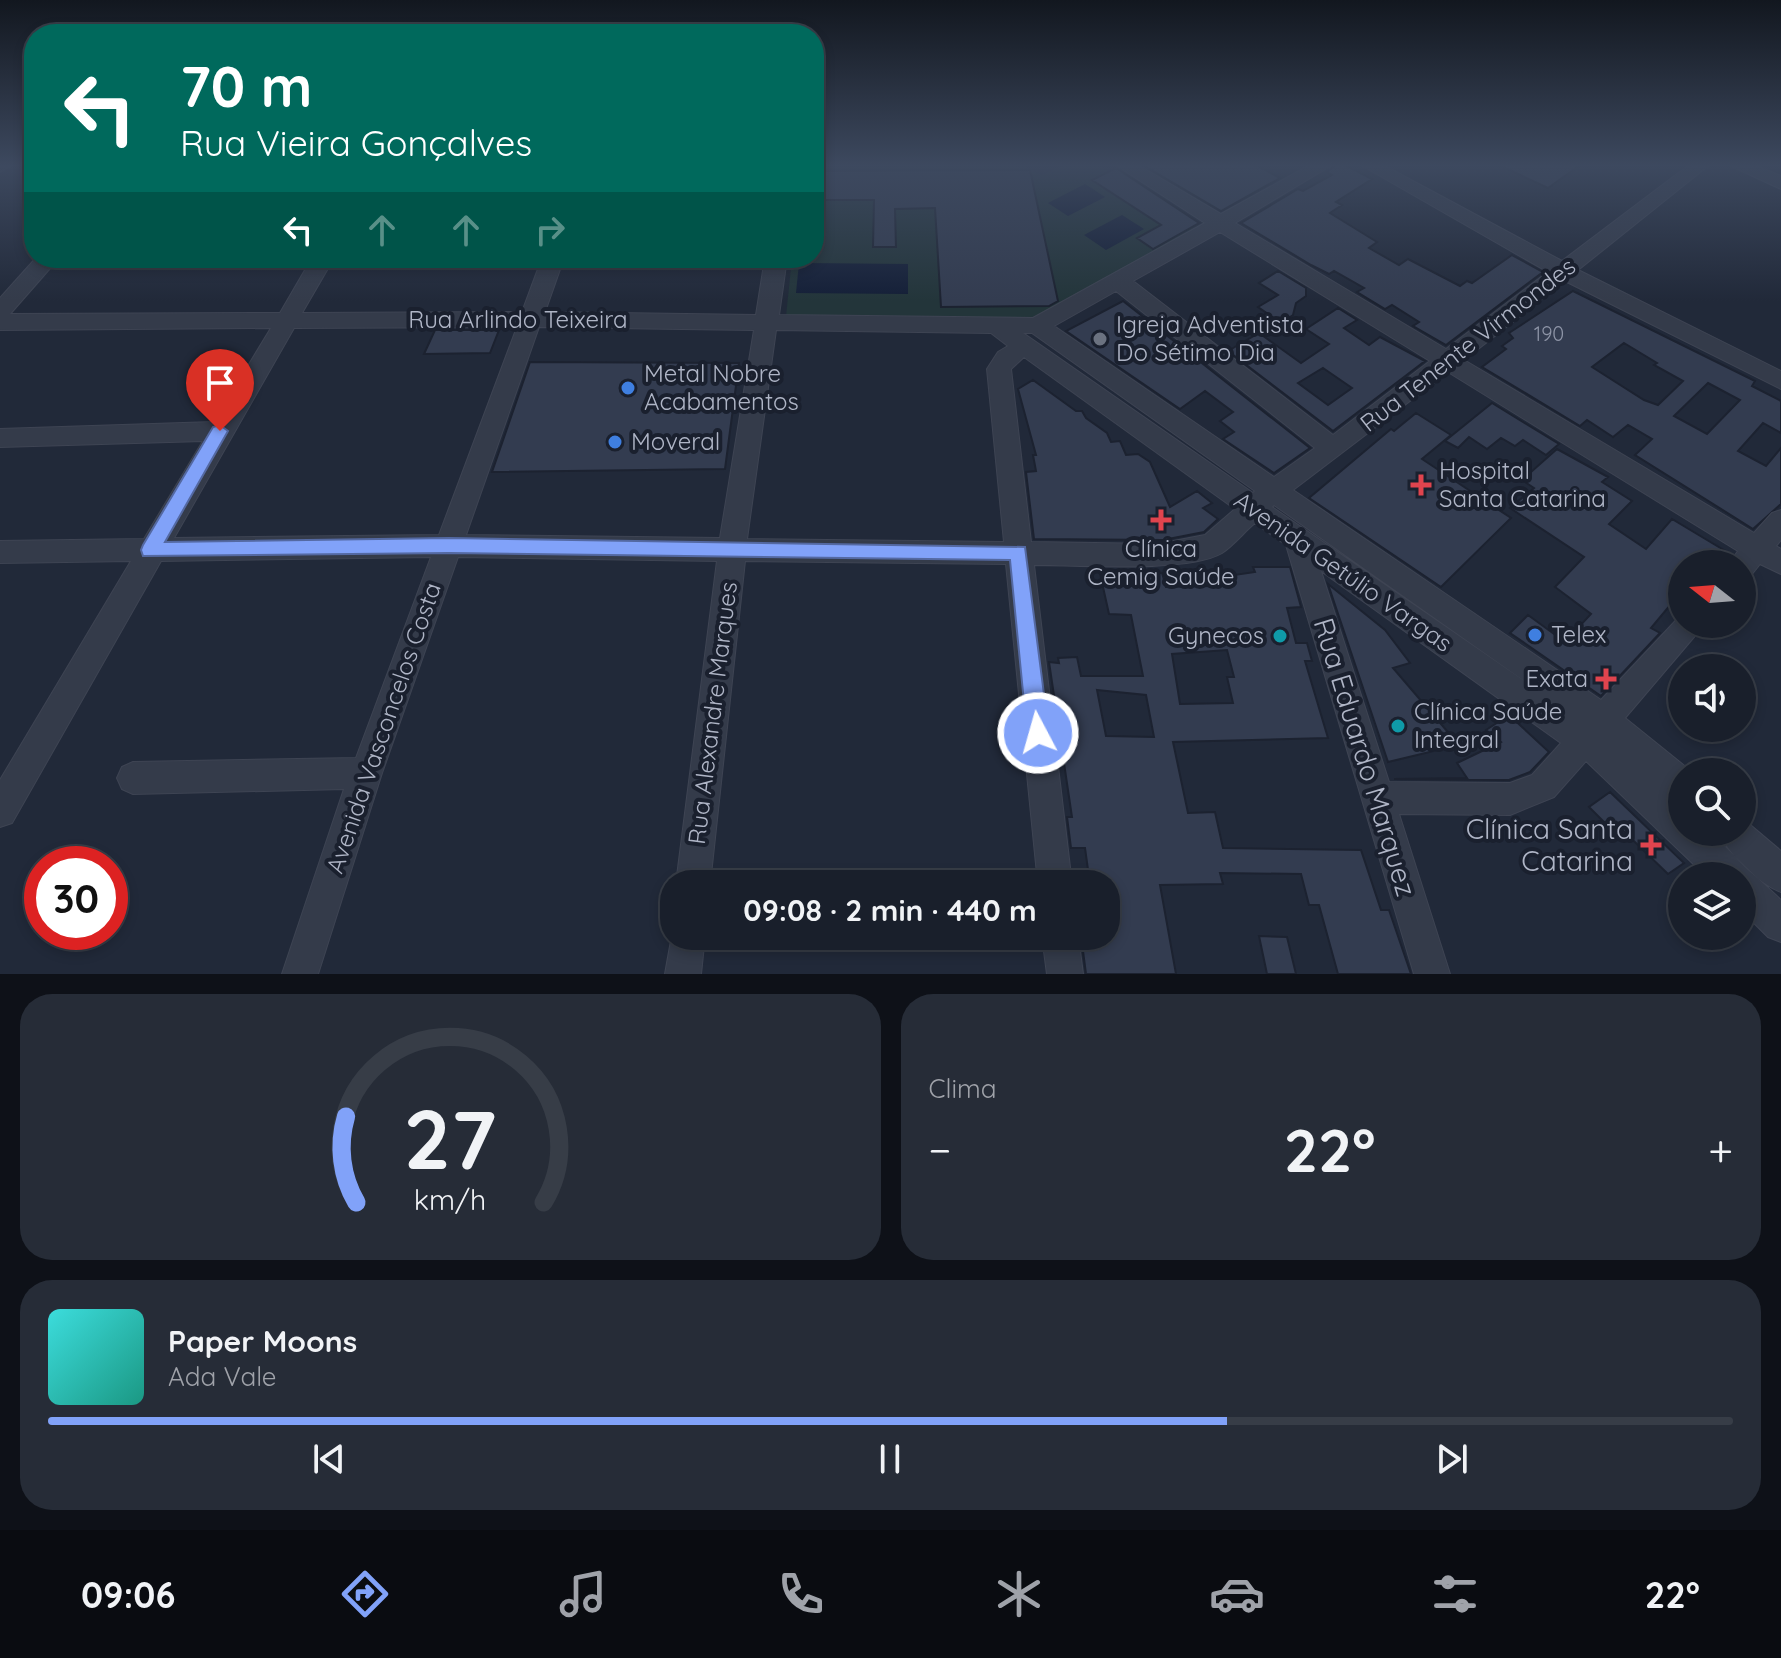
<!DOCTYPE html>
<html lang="pt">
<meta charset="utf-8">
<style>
:root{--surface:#191f2b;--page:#262c37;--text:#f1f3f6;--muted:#9fa2a9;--line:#373d47;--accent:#81a2f9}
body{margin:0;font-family:Quicksand,sans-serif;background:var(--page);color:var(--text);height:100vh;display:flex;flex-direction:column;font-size:30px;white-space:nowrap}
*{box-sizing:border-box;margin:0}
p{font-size:26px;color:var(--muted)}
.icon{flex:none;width:44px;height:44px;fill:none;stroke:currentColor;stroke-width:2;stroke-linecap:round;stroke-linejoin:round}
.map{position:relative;height:974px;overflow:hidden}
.sheet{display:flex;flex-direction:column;gap:20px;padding:20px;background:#0e1118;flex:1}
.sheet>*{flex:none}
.guide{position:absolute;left:24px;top:24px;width:800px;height:244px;border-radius:32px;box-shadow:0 4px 12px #0003,0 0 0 2px var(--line);background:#00695c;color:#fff;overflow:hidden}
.needle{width:52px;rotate:287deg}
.buttons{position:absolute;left:1668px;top:550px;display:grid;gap:16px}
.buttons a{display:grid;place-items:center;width:88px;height:88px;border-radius:50%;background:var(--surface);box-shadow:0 4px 12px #0003,0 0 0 2px var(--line);font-size:40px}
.speed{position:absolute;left:24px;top:846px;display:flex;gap:16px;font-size:40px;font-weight:700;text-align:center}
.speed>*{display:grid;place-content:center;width:104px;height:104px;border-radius:50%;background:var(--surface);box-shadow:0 4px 12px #0003,0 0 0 2px var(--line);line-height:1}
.speed .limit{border:12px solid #d22;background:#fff;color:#111}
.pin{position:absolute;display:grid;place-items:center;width:68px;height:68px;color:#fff;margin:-82px -34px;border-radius:50% 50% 50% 0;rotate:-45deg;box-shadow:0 0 8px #0007}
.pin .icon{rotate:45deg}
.me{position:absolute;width:88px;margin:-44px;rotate:354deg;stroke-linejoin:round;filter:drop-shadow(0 0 6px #0008)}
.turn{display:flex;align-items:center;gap:28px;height:168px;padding:0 24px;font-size:36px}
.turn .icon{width:104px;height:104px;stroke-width:2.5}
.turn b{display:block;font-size:56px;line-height:68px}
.lanes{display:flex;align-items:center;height:76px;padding:0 24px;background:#0003;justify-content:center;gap:40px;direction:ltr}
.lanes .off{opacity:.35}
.big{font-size:60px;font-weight:700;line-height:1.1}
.sheet .card{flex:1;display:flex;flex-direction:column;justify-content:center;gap:12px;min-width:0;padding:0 28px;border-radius:32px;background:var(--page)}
.sheet .dial{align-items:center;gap:0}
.dial svg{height:208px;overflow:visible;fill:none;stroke:var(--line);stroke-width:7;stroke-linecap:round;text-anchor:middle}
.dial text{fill:var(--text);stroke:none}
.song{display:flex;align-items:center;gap:24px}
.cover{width:96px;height:96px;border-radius:12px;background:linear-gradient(135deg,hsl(180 70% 55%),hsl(170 70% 35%))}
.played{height:8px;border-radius:4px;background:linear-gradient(90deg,var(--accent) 70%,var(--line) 70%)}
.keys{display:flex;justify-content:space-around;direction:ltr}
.heat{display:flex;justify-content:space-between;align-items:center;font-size:44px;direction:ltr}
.sheet .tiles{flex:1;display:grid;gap:20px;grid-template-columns:1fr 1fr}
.card:last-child{grid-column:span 2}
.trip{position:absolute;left:660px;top:870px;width:460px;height:80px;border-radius:32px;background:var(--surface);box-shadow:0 4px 12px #0003,0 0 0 2px var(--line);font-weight:700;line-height:80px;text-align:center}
.dock{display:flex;height:128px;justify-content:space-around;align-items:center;background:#0a0c11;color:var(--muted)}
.dock .icon{width:56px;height:56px}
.dock .selected{color:var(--accent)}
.dock b{font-size:36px;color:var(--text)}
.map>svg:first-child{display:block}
.green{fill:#23353a}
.water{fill:#141f37}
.building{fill:#333c50;stroke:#1c2230;stroke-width:2;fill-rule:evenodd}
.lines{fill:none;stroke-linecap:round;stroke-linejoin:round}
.minor-casing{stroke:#3e4453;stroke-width:2}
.minor{fill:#343b4a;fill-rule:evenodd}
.route{fill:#81a2f9;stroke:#5469a2;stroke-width:2}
.worship-dot{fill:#6b7280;stroke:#1a202e;stroke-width:3}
.shop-dot{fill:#3f7fe0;stroke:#1a202e;stroke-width:3}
.health-dot{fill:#e0444e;stroke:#1a202e;stroke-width:3}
.culture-dot{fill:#0f9aa8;stroke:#1a202e;stroke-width:3}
.labels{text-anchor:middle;stroke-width:8;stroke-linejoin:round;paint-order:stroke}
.number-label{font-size:20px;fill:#8e95a7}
.street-label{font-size:24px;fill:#afb5c6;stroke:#1a202e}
.poi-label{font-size:24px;fill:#afb5c6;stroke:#1a202e;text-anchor:start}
.near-street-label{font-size:28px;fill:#afb5c6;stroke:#1a202e}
.near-poi-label{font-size:28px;fill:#afb5c6;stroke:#1a202e;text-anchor:end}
</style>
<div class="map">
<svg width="1781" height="974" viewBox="0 0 1781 974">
<rect width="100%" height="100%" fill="#212939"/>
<path class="green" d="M1023,165L1041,175L1064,165H1098L1198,225L1039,320L786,316L792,258H814V167Z"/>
<path class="water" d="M1085,184L1105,197L1068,216L1048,203Z
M1122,215L1144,229L1106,250L1084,235Z
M799,263L908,264V294L796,293Z"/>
<path class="building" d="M1143,165H1256L1280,178L1221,211Z
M1335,165H1345L1372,179L1336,202L1342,205L1330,213L1377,242L1369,248L1399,265L1408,259L1460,286L1467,281L1472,283L1512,255L1543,272L1446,345L1413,326L1419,322L1392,305L1385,309L1357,292L1364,288L1334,271L1329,274L1311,265L1241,223L1298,189L1303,191L1332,175L1327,172Z
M1499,165H1580L1548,188Z
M1116,168L1199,223L1153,249L1137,238L1161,225L1092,180Z
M1030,170L1058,301L1049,306L941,307L935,208L895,209L896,247H873L874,200H814V171Z
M1278,271L1306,288V296L1296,303L1293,315L1281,323L1258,307L1278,295L1259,283Z
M1573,291L1755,381L1752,386L1781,401V433L1763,423L1738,451L1766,466L1781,448V504L1753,529L1635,455L1652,439L1628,425L1613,437L1587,420L1580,426L1482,367L1506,349L1502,346L1513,338L1509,333ZM1624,343L1657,363L1654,365L1683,381L1658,405L1644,400L1592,367ZM1708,383L1740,400L1707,434L1674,416Z
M1123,301L1310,448L1274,473L1223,439L1234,432L1220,421L1233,412L1205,391L1180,409L1066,331Z
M1338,308L1357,320L1344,328L1369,345L1380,337L1425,361L1333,431L1228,351L1259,333L1301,363L1329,344L1306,329ZM1323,368L1352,388L1328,405L1298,383Z
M435,330H499L490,353L424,354Z
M530,362L739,363L725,469L492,472Z
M1033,380L1076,411H1082L1086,418L1107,433L1111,442L1120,441L1126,455L1138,454L1150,462L1170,507L1197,491L1212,503L1203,508L1218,519L1204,532L1163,540L1034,539L1026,472L1036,471L1033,455H1036L1018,389Z
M1492,403L1559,444L1546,455L1523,440L1515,446L1501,438L1487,449L1469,437L1458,448L1445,441Z
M1416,413L1451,435L1422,459L1511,518L1441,587L1309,498L1391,429L1394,431Z
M1557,449L1608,477L1602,482L1632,501L1609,524L1646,549L1672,519L1732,555L1726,564H1682V591L1651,628L1660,633L1601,696L1510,633L1528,615L1565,642L1591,614L1555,587L1584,557L1510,508L1534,488L1522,480Z
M1253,567H1290L1301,607L1287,608L1296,643H1307L1312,661H1305L1328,738L1173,742L1188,813L1215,812L1223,848L1361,850L1381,910H1389L1411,974H1338L1319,905H1309L1301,874L1220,873L1223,884L1160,885L1176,974H1086L1081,936H1106V884H1090L1085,848H1071L1067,817H1072L1049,662L1059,663L1058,658L1077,657L1081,676H1143L1131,615L1109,614L1099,569L1162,573L1166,587L1211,586L1210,582L1235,581L1234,575L1255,572ZM1227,650L1234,677H1227L1233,703L1180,704L1172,654ZM1097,690L1146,695L1154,737L1106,736Z
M1328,584L1385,630L1410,663L1393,668L1459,745L1388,762Z
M1509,715L1549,752L1530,772L1509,780L1394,779L1467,778L1457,763L1501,742L1486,730Z
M1610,792L1684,863L1668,874L1613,821L1608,826L1589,807Z
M1259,936L1287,937L1296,974H1267Z"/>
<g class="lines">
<g class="minor-casing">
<path id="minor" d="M0,165H12L0,172Z
M1116,165H1138L1221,214L1310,165H1332L1235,223L1446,349L1548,272L1361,165H1383L1562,261L1689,165H1709L1578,270L1781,371V389L1565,281L1464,360L1754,533L1772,513L1781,510V540L1776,546L1781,549V574L1760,564L1752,574L1742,577V564H1729L1738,551L1448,372L1293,490L1601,700L1681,615L1682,624H1705L1625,718L1692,772H1682V800L1668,793L1682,806V832H1709C1734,855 1756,877 1781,900V942L1768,937L1742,911V876H1706L1586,761L1554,797L1510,815L1399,814L1450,974H1414L1286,545L1255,523C1244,532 1234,545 1222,553C1188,573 1076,565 1034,565L1072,884H1038L1006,564L745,561L710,884H676L717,561L458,557L382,773L318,974H282L344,789L133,794L122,789L117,778L122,767L133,762L356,758L431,557L161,561L12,823L0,827V780L131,561L0,563V541L144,539L203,441L0,447V429L214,422L271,328L0,330V298L36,258H59L10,314L280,313L312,258H334L302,313L522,312L542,258H564L545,312L756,315L765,258H787L779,315L1033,318L1205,223ZM1220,232L1430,361L1333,435L1133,281ZM1116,291L1315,448L1274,477L1054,326ZM517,327L439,535L174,538L294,328ZM539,327L754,330L720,538L466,535ZM776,330L991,333L1008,346L998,352L987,369L1004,542L747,539ZM1023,333H1032L1255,491L1253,493ZM1024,357L1235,509L1205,535L1158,544L1031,542L1011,369ZM1274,505L1533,687L1272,507ZM1321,571L1561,743L1532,775L1510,783L1389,782Z
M1729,165H1754L1781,176V189Z
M1742,818L1781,851V892C1758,883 1729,855 1719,832H1742Z
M674,924V936H705L701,974H665Z
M1042,936H1078L1083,974H1047Z"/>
</g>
<use href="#minor" class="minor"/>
</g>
<linearGradient id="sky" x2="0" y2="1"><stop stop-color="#12171f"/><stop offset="0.55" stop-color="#3d495f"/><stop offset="1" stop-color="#3d495f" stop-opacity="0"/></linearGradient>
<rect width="1781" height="301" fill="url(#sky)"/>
<path class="route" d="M220,425L228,431L165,542L449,538L1025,547L1049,733L1046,740L1038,743L1031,740L1027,733L1010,560L449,553L143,556L141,550L143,545L213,427Z"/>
<circle class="worship-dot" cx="1100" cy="339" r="8"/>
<g class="shop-dot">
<circle cx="628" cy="388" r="8"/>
<circle cx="615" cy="442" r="8"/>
<circle cx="1535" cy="635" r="8"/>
</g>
<g class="health-dot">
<path d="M1417 473h8v8h8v8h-8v8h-8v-8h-8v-8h8z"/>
<path d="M1157 508h8v8h8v8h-8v8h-8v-8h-8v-8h8z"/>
<path d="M1602 667h8v8h8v8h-8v8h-8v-8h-8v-8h8z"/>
<path d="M1647 833h8v8h8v8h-8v8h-8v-8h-8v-8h8z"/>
</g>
<g class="culture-dot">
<circle cx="1280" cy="636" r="8"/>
<circle cx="1398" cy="726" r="8"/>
</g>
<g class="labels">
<g class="number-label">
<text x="1549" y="341">190</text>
</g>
<g class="street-label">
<text x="518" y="328">Rua Arlindo Teixeira</text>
<text transform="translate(1468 345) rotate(-38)" y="8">Rua Tenente Virmondes</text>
<text transform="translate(1343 572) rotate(35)" y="8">Avenida Getúlio Vargas</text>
<text transform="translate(713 713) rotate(-83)" y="8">Rua Alexandre Marques</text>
<text transform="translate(384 728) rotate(-71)" y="8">Avenida Vasconcelos Costa</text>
</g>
<g class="poi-label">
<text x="1116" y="333">Igreja Adventista<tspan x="1116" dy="28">Do Sétimo Dia</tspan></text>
<text x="644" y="382">Metal Nobre<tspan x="644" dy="28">Acabamentos</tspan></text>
<text x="631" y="450">Moveral</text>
<text x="1439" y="479">Hospital<tspan x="1439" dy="28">Santa Catarina</tspan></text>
<text x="1161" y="557" text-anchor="middle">Clínica<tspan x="1161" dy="28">Cemig Saúde</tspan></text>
<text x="1551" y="643">Telex</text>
<text x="1264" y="644" text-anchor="end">Gynecos</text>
<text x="1588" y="687" text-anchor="end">Exata</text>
<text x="1414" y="720">Clínica Saúde<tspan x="1414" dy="28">Integral</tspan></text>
</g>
<g class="near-street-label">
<text transform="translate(1365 757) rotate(73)" y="10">Rua Eduardo Marquez</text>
</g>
<g class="near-poi-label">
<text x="1633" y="839">Clínica Santa<tspan x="1633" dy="32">Catarina</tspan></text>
</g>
</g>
</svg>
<div class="buttons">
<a><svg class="needle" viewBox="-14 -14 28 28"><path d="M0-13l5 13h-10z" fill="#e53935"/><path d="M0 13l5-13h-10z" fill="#9fa2a9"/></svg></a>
<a><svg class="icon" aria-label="sound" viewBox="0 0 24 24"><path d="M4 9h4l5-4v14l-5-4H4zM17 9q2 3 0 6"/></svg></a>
<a><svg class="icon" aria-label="search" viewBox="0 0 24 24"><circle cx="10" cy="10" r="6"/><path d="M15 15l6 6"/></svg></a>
<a><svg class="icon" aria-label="layers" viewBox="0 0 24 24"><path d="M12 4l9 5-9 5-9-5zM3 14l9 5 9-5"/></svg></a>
</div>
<div class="speed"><div class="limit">30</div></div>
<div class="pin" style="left:220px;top:431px;background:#d93025"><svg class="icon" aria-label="arrive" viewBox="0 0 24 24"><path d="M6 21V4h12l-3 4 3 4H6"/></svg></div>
<svg class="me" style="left:1038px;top:733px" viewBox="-20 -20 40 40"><circle r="17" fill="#81a2f9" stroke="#fff" stroke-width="3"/><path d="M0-11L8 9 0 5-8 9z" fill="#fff"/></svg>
<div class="trip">09:08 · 2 min · 440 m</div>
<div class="guide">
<div class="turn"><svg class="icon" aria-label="left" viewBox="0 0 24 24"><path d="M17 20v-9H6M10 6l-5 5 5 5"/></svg><div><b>70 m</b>Rua Vieira Gonçalves</div></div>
<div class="lanes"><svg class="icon" aria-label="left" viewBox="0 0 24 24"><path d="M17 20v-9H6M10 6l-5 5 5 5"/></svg><svg class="icon off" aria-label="ahead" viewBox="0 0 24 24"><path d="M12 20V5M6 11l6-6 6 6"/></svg><svg class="icon off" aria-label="ahead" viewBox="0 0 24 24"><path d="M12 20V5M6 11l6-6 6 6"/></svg><svg class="icon off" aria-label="right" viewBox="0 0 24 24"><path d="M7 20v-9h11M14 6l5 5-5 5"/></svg></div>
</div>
</div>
<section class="sheet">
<div class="tiles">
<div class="card dial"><svg viewBox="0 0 100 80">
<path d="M14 69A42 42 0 1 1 86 69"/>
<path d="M14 69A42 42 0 0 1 10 36" stroke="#81a2f9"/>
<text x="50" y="56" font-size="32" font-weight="700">27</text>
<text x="50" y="72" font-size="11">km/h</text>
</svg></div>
<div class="card"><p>Clima</p>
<div class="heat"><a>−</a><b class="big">22°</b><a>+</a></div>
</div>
<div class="card">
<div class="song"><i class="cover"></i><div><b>Paper Moons</b><p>Ada Vale</p></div></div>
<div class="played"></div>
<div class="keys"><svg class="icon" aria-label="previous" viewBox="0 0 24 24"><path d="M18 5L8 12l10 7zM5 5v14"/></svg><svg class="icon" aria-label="pause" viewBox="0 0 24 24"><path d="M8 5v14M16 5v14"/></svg><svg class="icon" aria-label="next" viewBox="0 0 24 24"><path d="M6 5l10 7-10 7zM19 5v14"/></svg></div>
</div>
</div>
</section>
<nav class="dock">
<b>09:06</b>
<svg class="icon selected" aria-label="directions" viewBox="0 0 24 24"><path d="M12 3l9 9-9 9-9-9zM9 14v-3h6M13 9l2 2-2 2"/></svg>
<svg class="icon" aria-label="music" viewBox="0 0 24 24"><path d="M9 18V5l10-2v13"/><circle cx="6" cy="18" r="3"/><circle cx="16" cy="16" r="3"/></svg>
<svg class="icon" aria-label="phone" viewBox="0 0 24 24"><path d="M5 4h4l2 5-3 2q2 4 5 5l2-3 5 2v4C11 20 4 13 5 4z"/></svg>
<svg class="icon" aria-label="climate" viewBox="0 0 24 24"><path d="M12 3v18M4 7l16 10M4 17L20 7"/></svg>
<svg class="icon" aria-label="car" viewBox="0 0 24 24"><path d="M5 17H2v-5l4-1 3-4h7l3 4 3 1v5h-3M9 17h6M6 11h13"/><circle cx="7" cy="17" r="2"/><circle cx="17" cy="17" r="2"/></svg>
<svg class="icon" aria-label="filters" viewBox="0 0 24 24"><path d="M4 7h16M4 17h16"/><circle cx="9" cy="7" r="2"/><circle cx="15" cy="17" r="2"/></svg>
<b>22°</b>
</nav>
